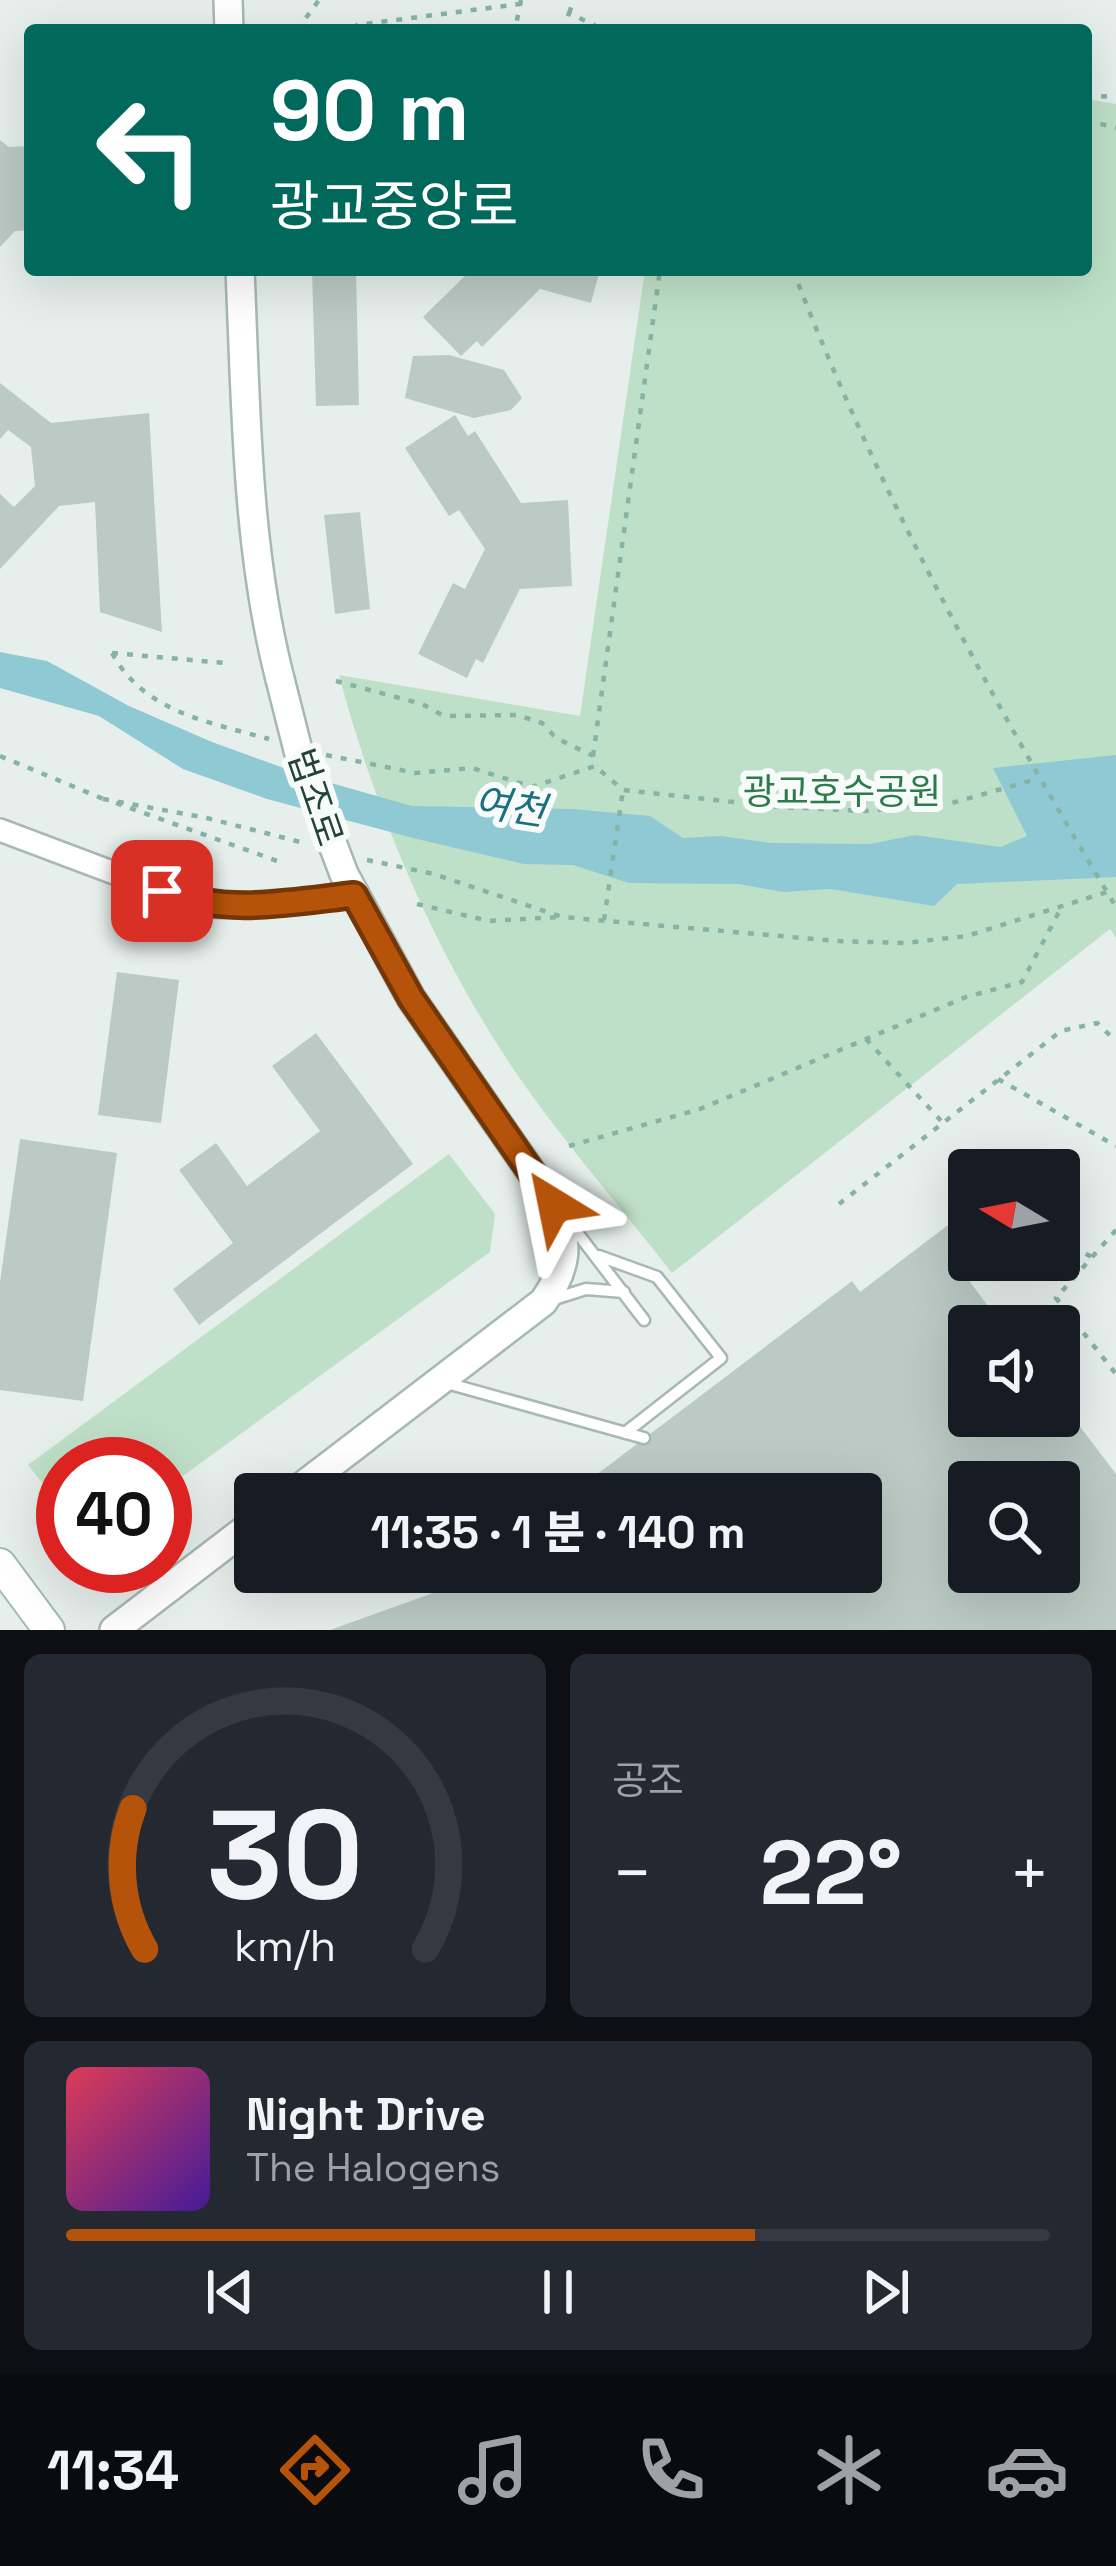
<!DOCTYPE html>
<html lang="ko">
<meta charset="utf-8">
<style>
:root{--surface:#171b24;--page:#242831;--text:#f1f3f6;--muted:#9ea1a6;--line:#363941;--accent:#b45309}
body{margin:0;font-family:"Space Grotesk","Noto Sans KR",sans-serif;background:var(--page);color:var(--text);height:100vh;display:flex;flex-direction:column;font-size:45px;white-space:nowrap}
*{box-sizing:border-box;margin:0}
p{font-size:39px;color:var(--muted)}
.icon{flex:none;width:66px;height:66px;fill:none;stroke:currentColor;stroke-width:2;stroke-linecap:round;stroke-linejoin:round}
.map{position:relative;height:1630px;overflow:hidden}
.details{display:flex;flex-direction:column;gap:24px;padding:24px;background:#0d0f14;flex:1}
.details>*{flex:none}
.top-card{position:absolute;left:24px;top:24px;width:1068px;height:252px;border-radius:12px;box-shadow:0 12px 48px #0002;background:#00695c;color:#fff;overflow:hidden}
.needle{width:78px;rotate:280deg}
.tools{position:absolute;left:948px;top:1149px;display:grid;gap:24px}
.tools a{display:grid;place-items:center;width:132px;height:132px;border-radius:12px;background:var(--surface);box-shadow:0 12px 48px #0002;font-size:60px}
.speed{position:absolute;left:36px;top:1437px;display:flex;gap:24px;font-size:60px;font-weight:700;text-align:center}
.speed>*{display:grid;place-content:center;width:156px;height:156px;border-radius:50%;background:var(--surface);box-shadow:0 12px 48px #0002;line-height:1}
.speed .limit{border:18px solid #d22;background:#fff;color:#111}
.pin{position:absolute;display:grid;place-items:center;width:102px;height:102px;color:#fff;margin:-51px;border-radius:24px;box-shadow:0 6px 18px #0006}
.me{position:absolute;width:132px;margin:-66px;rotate:325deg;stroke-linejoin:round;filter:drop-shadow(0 0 9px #0008)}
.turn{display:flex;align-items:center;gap:42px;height:252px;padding:0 48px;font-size:54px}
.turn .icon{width:156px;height:156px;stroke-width:2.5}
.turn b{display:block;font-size:84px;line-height:102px}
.big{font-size:90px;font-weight:800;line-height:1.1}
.details .widget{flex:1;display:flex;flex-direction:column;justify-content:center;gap:18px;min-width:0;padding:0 42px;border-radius:18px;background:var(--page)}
.details .dial{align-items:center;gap:0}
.dial svg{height:312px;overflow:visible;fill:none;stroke:var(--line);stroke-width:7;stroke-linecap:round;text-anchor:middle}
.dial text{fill:var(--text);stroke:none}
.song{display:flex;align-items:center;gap:36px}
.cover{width:144px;height:144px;border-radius:18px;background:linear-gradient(135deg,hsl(350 70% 55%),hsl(260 70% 35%))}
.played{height:12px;border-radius:6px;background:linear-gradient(90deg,var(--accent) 70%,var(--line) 70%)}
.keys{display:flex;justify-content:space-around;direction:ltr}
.heat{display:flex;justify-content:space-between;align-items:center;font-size:66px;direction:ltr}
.details .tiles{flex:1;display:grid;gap:24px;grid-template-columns:1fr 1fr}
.widget:last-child{grid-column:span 2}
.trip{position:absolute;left:234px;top:1473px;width:648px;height:120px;border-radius:12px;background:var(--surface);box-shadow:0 12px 48px #0002;font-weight:800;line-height:120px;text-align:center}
.tabs{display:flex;height:192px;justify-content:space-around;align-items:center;background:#090b0e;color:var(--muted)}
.tabs .icon{width:84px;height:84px}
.tabs .on{color:var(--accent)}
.tabs b{font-size:54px;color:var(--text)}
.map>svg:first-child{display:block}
.green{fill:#bfe0c8}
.water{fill:#8ec9d4}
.building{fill:#bbcac4;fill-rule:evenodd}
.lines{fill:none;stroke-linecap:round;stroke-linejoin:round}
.service-casing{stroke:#a8b8b2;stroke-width:15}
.minor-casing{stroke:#a8b8b2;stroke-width:26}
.tertiary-casing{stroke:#a8b8b2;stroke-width:32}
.secondary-casing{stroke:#a4bbb3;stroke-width:34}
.path{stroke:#86b3a5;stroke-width:4.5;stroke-dasharray:6 9;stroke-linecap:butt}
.service{stroke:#fff;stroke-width:10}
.minor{stroke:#fff;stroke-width:21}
.tertiary{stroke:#fff;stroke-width:27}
.secondary{stroke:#fff;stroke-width:30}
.tertiary-bridge-casing{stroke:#a8b8b2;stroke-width:32;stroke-linecap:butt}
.tertiary-bridge{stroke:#fff;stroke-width:27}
.route-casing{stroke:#753606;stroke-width:30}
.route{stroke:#b45309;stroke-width:21}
.labels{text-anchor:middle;stroke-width:12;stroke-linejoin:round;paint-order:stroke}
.park-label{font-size:36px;fill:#2d7a4b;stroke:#f7fbf9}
.street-label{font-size:36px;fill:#24423a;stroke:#f7fbf9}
.water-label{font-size:39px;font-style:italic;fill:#1c6f80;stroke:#f7fbf9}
</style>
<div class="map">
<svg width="1116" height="1630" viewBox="0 0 1116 1630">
<rect width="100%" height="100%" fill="#e6efeb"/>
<path class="green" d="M1086,99L1116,104V938L1110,929L672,1273C618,1203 557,1135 508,1061C431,944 375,810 339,675L580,716L645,270H1086Z
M449,1154L495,1214L490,1252L165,1489V1464H63V1509L28,1465Z"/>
<path class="water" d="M0,652L47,661L129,706L212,742L303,775L412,806L572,809L650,816L683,838L721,836L771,843L870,844L915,835L1000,847L1027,836L993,768L1116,755V877L957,884L934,906L831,889L784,892L738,884L629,883L573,865L524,864L417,839L267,799L183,769L99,716L0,688Z"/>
<path class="building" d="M0,140L9,147L30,146V230L15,231L0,247Z
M312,270H356L359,405L316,406Z
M471,270L488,271L600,270L591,303L540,289L482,347L477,341L461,356L423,317Z
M449,355L504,370L522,398L511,410L474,418L405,398L413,356Z
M0,383L51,423L149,413L162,632L100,612L95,502L59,506L0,569V494L14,507L35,486L31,447L8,430L0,439Z
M455,415L468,436L475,431L521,503L568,500L572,586L520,589L483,663L476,659L467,678L418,654L453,583L465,589L485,549L459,510L449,516L405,448Z
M360,512L370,609L335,614L324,515Z
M117,972L179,980L161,1123L98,1115Z
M316,1033L413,1164L199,1325L173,1289L233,1243L179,1170L216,1143L247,1186L320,1131L272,1066Z
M20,1139L117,1153L83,1401L0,1390V1282Z
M969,1209V1260H982L970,1282L1003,1326H969V1416H1059V1399L1116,1474V1630H330L447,1588L468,1572H861V1494H571L852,1281L860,1292ZM969,1482H1059V1572H969Z"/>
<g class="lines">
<g class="service-casing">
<path id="service" d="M566,1218L644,1320
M599,1256L657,1277L721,1358L625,1433
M551,1300L586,1289L624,1292
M443,1382L644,1438"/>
</g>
<g class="minor-casing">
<path id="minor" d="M0,830L202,906L248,907L354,895"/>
</g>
<g class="tertiary-casing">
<path id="tertiary" d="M228,0L229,30
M240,270C246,405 246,547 280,679
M292,1494L543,1302C567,1269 570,1244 554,1205L411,998L344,874
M114,1630L255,1522"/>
</g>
<g class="secondary-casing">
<path id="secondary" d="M0,1564L49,1630"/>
</g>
<path class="path" d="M521,0L516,25L529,30
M569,13L574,0
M297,30L319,0
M355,30L357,25L520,4
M562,30L569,13L604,30
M1086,97L1116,96
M1086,120L1116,128
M793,270C879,494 993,703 1116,907
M112,653C144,712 208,722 269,739
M112,653L225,663
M336,681L422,704L444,716L517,715L542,723L556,738L593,756L595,766
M326,755L416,773L472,768L532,787L595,766L623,790L779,807L866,811L952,803L1037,779
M0,756L106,800
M593,756L660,270
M103,799L207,818L304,843
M116,803L283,863
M367,860L434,874L562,917L837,941L905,943L967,936L1107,892
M417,904L489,921L559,917
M604,920L623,790
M866,1039L943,1123
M998,1079L1116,1146
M569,1146L700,1109L966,997L1022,982L1060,910
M839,1204L1061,1031L1097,1023L1116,1041
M1116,1230L1056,1298L1116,1374
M1059,1240L1092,1257"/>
<use href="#service" class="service"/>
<use href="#minor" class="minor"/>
<use href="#tertiary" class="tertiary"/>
<use href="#secondary" class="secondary"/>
<g class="tertiary-bridge-casing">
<path id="tertiary-bridge" d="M280,679L300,758L344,874"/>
</g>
<use href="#tertiary-bridge" class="tertiary-bridge"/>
</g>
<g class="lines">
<g class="route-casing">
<path id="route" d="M162,891C228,915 285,903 354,895L411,998L554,1205"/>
</g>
<use href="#route" class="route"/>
</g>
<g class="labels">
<g class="park-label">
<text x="842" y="804">광교호수공원</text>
</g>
<g class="street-label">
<text transform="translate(316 797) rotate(71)" y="13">법조로</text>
</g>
<g class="water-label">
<text transform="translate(510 806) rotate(9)" y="14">여천</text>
</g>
</g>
</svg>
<div class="tools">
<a><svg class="needle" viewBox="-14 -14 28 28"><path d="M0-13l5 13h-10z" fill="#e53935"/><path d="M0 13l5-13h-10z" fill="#9ea1a6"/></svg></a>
<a><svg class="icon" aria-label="sound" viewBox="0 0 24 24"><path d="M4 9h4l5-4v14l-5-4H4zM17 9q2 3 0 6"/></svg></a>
<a><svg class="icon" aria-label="search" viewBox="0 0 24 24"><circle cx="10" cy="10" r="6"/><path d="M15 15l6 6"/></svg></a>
</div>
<div class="speed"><div class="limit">40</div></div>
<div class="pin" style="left:162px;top:891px;background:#d93025"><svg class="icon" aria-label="arrive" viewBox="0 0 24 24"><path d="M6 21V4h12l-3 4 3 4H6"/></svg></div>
<svg class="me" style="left:554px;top:1205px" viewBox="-20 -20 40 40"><path d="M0-17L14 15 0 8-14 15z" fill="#b45309" stroke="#fff" stroke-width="4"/></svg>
<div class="trip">11:35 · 1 분 · 140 m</div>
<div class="top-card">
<div class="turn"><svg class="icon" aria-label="left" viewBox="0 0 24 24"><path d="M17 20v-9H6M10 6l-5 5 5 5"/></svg><div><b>90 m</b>광교중앙로</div></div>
</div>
</div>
<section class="details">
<div class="tiles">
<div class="widget dial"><svg viewBox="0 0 100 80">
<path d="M14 69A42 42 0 1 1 86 69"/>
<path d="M14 69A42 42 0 0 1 11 33" stroke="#b45309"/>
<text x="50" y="56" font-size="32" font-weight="700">30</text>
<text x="50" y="72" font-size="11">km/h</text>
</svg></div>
<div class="widget"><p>공조</p>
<div class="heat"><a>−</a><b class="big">22°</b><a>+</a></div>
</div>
<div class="widget">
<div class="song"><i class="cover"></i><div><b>Night Drive</b><p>The Halogens</p></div></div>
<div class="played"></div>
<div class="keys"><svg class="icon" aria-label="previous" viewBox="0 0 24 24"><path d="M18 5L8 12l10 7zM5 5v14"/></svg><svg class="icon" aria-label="pause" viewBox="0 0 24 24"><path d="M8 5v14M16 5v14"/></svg><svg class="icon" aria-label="next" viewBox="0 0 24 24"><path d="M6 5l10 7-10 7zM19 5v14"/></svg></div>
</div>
</div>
</section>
<nav class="tabs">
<b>11:34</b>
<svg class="icon on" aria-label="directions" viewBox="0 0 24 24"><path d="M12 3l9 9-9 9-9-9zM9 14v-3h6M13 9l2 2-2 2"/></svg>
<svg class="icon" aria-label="music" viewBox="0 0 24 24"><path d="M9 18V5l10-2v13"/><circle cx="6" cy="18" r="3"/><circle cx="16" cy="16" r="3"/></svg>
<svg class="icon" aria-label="phone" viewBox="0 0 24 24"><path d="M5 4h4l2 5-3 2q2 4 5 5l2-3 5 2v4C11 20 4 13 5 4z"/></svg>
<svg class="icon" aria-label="climate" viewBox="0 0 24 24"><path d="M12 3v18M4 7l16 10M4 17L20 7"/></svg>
<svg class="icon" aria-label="car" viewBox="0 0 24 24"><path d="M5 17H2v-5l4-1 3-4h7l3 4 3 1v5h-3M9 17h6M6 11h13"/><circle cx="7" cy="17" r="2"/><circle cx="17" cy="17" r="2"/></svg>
</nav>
